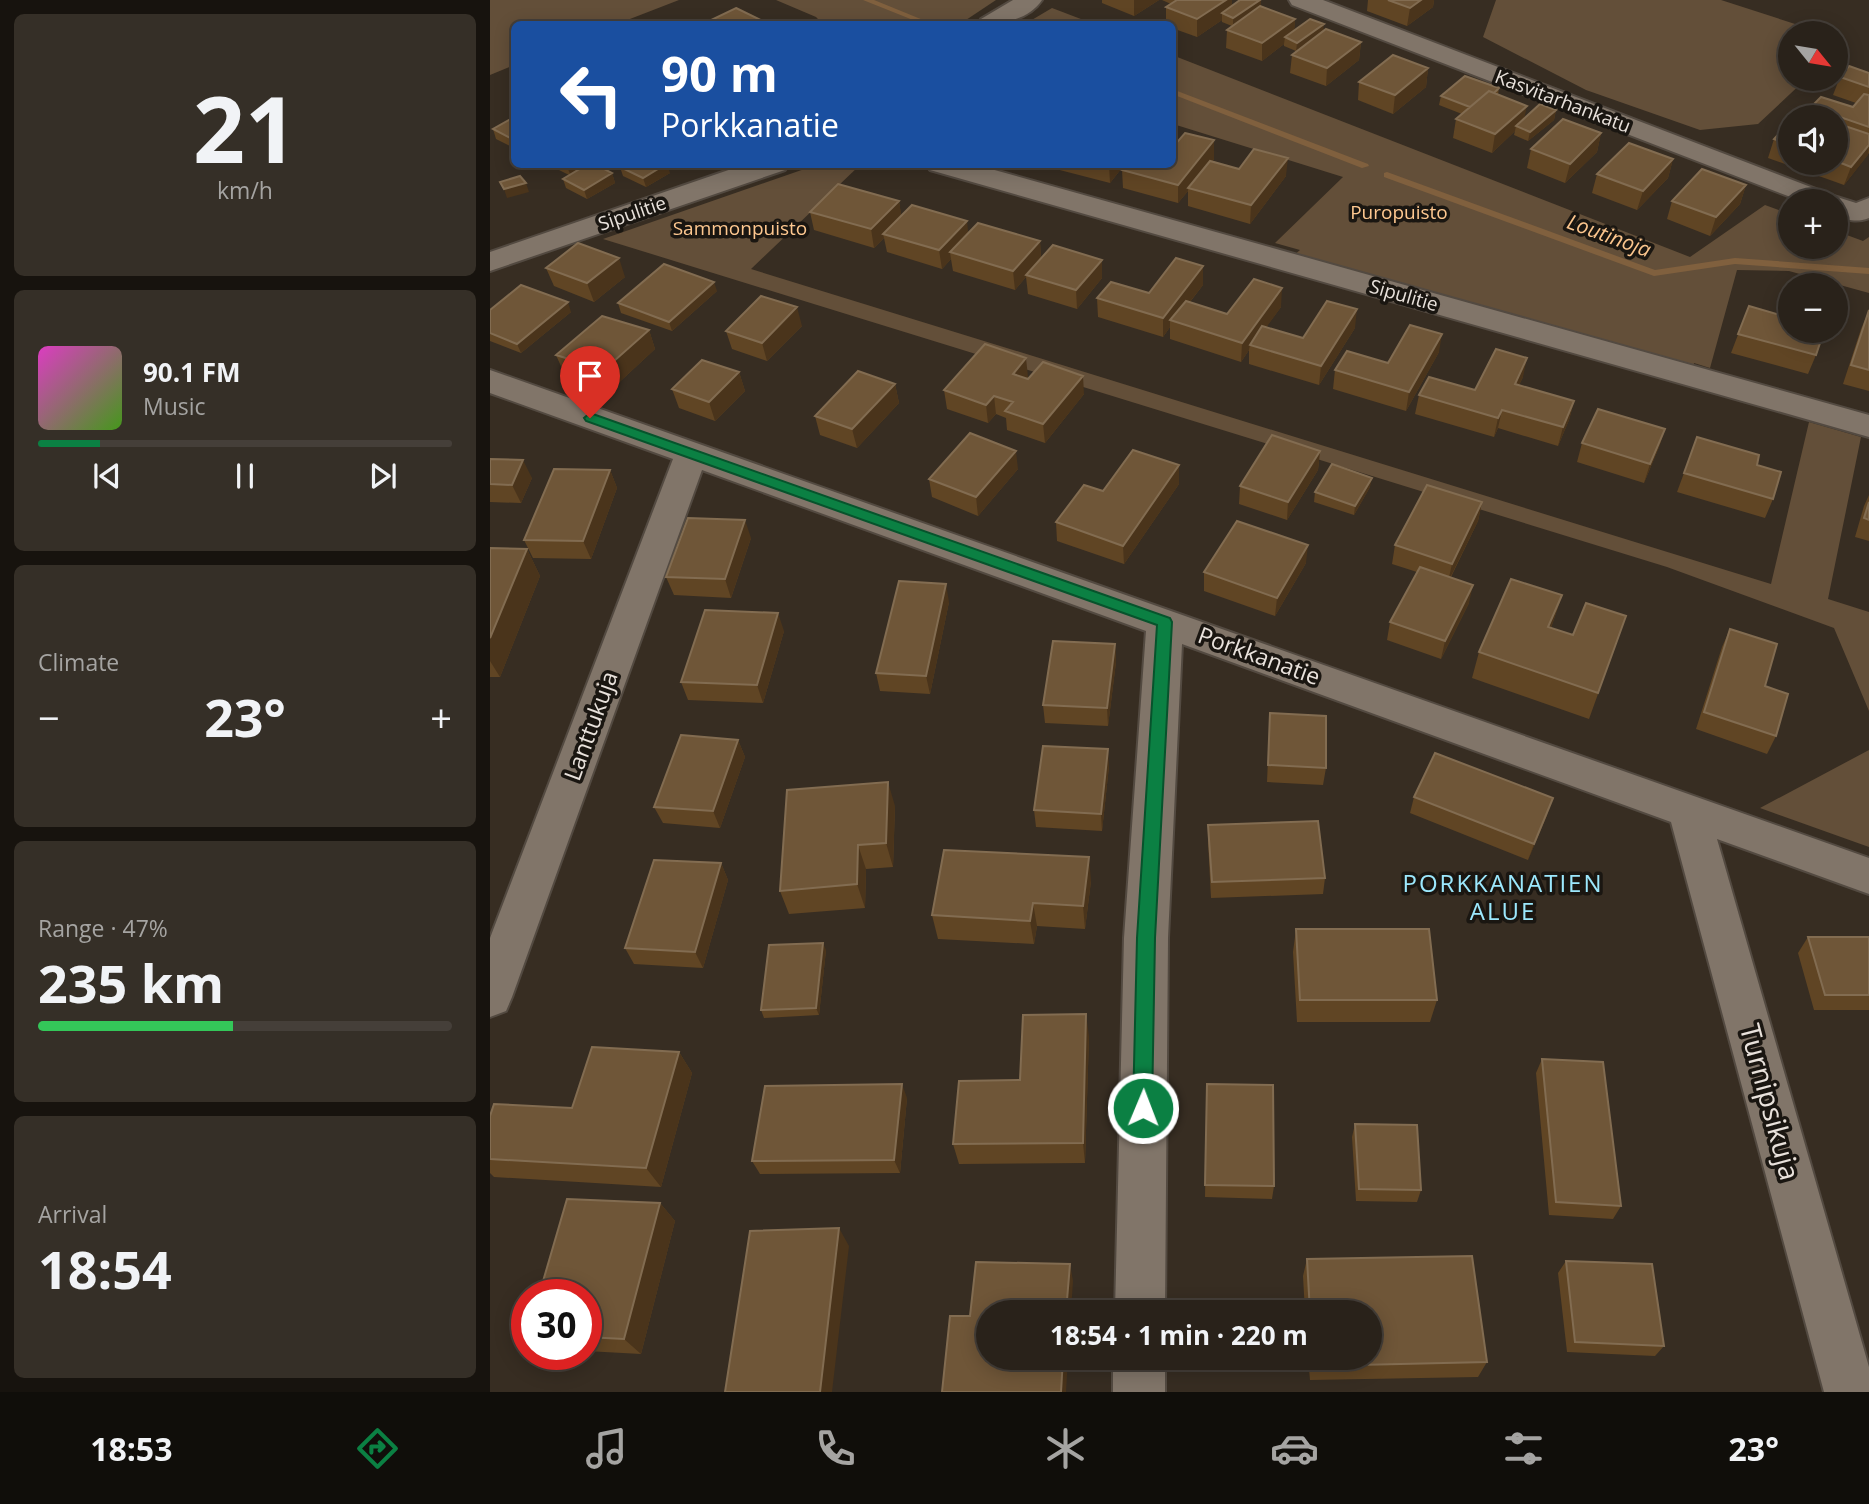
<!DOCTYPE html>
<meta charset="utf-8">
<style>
:root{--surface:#29221a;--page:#352f27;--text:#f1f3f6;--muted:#a5a4a2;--line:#453f39;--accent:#0b8043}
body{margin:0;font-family:"Open Sans",sans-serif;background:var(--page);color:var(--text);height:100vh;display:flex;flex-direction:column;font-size:26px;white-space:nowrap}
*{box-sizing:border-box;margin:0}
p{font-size:23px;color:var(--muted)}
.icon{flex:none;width:38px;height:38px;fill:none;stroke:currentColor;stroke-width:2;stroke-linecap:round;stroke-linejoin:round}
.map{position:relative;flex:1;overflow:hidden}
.side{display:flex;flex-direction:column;gap:14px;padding:14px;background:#17130e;width:490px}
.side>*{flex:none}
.guide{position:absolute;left:21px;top:21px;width:665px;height:147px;border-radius:10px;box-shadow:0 4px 18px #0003,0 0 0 2px var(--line);background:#1a4fa0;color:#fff;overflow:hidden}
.needle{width:46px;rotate:120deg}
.fabs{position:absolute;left:1288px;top:21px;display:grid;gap:14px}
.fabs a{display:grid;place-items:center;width:70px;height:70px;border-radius:50%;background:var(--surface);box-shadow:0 4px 18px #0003,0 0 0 2px var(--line);font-size:35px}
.speed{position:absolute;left:21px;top:1279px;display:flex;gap:14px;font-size:35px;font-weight:700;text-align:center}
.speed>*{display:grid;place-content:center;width:91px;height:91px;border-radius:50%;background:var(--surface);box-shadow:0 4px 18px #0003,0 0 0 2px var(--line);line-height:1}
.speed .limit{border:10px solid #d22;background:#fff;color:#111}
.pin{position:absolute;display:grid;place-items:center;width:60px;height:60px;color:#fff;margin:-72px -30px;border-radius:50% 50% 50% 0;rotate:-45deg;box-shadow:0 0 7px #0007}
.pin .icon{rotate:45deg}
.me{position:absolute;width:77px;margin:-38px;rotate:1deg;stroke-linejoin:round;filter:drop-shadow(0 0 5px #0008)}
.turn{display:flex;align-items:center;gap:24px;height:147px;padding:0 35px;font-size:32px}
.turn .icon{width:91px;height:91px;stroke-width:2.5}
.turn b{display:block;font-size:49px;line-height:60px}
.big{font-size:52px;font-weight:700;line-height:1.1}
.side .tile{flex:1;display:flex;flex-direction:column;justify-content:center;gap:10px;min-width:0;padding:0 24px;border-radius:10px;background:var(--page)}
.side .dial{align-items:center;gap:0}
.dial b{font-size:91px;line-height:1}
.song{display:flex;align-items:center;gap:21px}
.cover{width:84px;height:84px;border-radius:10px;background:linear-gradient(135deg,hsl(310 70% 55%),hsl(100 70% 35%))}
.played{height:7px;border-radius:4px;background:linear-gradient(90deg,var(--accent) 15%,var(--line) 15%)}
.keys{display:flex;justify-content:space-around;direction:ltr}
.heat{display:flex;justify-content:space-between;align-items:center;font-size:38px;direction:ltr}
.charge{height:10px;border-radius:5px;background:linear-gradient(90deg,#34c759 47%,var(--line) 0)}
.trip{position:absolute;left:486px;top:1300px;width:406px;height:70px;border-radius:35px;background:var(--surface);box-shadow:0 4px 18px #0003,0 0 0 2px var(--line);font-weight:700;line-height:70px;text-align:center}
.tabs{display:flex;height:112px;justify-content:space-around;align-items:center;background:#100e0a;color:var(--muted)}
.tabs .icon{width:49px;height:49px}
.tabs .active{color:var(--accent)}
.tabs b{font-size:32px;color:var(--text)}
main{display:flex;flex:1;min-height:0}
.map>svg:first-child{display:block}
.green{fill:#634f39}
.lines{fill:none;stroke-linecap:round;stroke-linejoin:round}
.stream{fill:#80603e;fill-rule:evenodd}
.minor-casing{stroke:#534a41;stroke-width:4}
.minor{fill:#817569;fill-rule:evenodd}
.wall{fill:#604524}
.shaded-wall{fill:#4a341b}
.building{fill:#6f5638;stroke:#826c51;stroke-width:2}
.route{fill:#0b8043;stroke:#07532c;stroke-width:2}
.labels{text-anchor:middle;stroke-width:7;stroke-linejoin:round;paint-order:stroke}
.far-street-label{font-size:19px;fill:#e9e2dc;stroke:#1a1611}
.far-park-label{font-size:19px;fill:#fec890;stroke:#1a1611}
.far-water-label{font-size:21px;font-style:italic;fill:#fbc58d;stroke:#1a1611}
.street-label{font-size:23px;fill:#e9e2dc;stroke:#1a1611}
.neighbourhood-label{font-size:24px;letter-spacing:2px;fill:#9ce8fd;stroke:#1a1611}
.near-street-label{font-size:28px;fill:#e9e2dc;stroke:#1a1611}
</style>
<main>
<section class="side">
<div class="tile dial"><b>21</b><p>km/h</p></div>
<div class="tile">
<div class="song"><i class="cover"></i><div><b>90.1 FM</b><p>Music</p></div></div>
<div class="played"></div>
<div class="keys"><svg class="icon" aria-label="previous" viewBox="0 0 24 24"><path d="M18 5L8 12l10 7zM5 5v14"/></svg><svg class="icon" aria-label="pause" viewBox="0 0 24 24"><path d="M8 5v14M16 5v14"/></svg><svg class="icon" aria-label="next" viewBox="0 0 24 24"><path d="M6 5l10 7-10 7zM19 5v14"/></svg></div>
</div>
<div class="tile"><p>Climate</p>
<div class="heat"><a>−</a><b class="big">23°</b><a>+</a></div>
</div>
<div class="tile"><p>Range · 47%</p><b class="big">235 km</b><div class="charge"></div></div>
<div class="tile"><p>Arrival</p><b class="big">18:54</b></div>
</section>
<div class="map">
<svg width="1379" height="1392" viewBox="0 0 1379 1392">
<rect width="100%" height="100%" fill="#372d22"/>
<path class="green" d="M0,0H189L127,24H24V65L0,75Z
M286,0H506L470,24H333L326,17Z
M1006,0H1231L1333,33H1300V79H1316L1268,124L1210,130L1096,90L993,37Z
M562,8L604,24H535Z
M682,55L1200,257L1275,205L1300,214V247H1346V231L1373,241L1379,237V293L1299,271L1247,270L1220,368L1204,363L1203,369L802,257L810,250L785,243L853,177L683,124Z
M326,165H370L261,269L1281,584L1319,422L1371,437L1338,599L1379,612V711L1344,628L1177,567L113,239Z
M1379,750V847L1270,808Z"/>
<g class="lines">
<path class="stream" d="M373,0H384L443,24H433Z
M682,89L878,164L879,166L872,168L682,94Z
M897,172L1165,270L1245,258L1379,268V274L1245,264L1164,276L894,177V173Z"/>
<g class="minor-casing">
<path id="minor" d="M523,0H552C538,21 511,24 488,24L491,19Z
M799,0H833L1347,197L1366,203L1379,198V218C1366,223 1358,220 1346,215V201H1311L802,5Z
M256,164H299L295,170L0,271V252Z
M436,164H483L1379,415V437L440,170Z
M0,370L1379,858V894L1227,839L1379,1367V1392H1334L1181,822L692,644L678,938L675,1312H625L634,938L656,631L212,470L22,997L16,1011L0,1017V938L183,459L0,393Z
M623,1358H675V1392H623Z"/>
</g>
<use href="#minor" class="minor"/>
</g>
<path class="wall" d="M612,0H669L644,16L612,3Z
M672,0H742V6L771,0V6L805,19L804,30L833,31L871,42L869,60L836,86L800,73L802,55L806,51L794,46V44L772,61L736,48L737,30L742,26L732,22V20L707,37L682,28V24H676V7L681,4Z
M878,0H944L943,7L917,26L877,11Z
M938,68L936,87L903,114L868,100L869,82Z
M1379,73V153L1354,185L1278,158L1284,139L1300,126V163H1346V117H1318L1321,107H1363L1366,103L1343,95L1350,77Z
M1009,88L1008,95L1034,119L1066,110L1064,120L1038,141L1024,135L1025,131L1002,153L963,138L966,119L972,114L949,105L951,96Z
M24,117V148L6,139L3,129Z
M1111,133L1107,152L1075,183L1037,168L1041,149Z
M724,159L722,162L749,169L796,176L760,224L698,206V191L688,203L633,188L632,170Z
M1183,159L1178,178L1147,210L1102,193L1107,174Z
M57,164H105L122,173L125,183L97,199L76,188L73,179L79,175Z
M558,164H635L620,183L558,167Z
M130,167L180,173L156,187L133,176Z
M1256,185L1250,204L1220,236L1177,219L1182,201Z
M409,201L411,216L478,233L550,241L551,259L612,278L587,309L538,294L536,277L525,290L463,271L461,259L452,269L397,252L394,238L384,248L324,230L320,212Z
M56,268L135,277L104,302L64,286Z
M713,285L700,302L737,314L791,307L776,327L813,338L865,328L829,385L759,364V350L751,362L680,339V327L673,337L608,317L607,298L659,293Z
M227,291L182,331L131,313L128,303Z
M1259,306L1326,355L1318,374L1241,353Z
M0,310L81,312L31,353L0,341Z
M1379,310V391L1353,384L1371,329Z
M312,326L277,361L242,349L236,331Z
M159,330L165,349L122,389L74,373L66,355Z
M949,352L916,411L843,389L845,370L898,363Z
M249,372L255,391L225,421L189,408L182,389Z
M538,377L537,378L594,394L555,443L517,430L516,418L506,414L498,423L457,409L454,390Z
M1033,377L1029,385L1084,401L1079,420L1068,446L1008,428L1004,437L925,414L929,395L985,390Z
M405,384L409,403L367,448L330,435L325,416Z
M1175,429L1169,447L1154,483L1087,462L1092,443Z
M830,451L828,470L797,520L749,504L750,486Z
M0,459L42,478L31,503L0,502Z
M689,465V484L634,564L567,541L566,522L613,491Z
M528,469L488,516L442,497L439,479Z
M120,470L127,488L101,559L43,558L34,540Z
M1194,473L1283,499L1275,518L1187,492Z
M880,487L864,515L824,502L825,492Z
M1379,495V541L1365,537L1374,506Z
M992,502L988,521L961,577L979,603L951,659L897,640L900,622L927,572L902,564L905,545Z
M261,538L241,598L184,595L176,577Z
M0,548L37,549L50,576L10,677H0Z
M816,563L785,616L714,591V572Z
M1072,595L1061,628L1083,635L1136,616L1099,719L982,678L989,652Z
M459,602L440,694L390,691L386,673Z
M1240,629L1275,686L1286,736L1277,754L1206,729L1232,647Z
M294,631L273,703L198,700L191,682Z
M625,644L626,662L618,726L555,723L553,705Z
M780,713L836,768L833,785L777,782Z
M248,740L255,757L230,828L173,823L164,807Z
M619,766L612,831L546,827L544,810Z
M924,797L1057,815L1038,860L920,813Z
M405,806L403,867L376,869L375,908L299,914L290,891Z
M718,825L835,878L833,894L721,898L718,841Z
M231,863L238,880L213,968L144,964L135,948Z
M601,881L595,929L547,926L544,944L448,939L442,915Z
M806,929L947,1000L940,1022H807L803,952Z
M1318,937H1379V1010H1324L1308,953Z
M336,950L329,1015L274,1018L271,1010Z
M599,1036L595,1163L469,1164L463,1144Z
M189,1052L202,1073L171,1187L4,1177L0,1173V1116L82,1108Z
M1052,1059L1131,1206L1123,1219L1059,1215L1046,1073Z
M717,1084L784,1186L782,1199L715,1197Z
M417,1098L410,1173L270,1174L262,1161Z
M865,1124L931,1190L927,1202L866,1201L862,1137Z
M170,1203L185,1221L151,1354L96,1351V1295Z
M817,1259L997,1362L988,1377L820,1380L818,1358H880V1312H815L813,1276Z
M1076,1261L1174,1346L1165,1356L1077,1352L1068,1273Z"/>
<path class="shaded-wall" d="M644,0H669L644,16Z
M736,0H742V13H732V20L707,37V19Z
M771,0V9L743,27V18Z
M931,0H944L943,7L917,26L920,8Z
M805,19L804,37H795L794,44L772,61V43Z
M834,24L833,33L806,52L807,43Z
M871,42L869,60L836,86L837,68Z
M938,68L936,87L903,114L905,95Z
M1037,106L1033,124L1026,126L1025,131L1002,153L1005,134Z
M1066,110L1064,120L1038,141L1040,132Z
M1111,133L1107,152L1075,183L1080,164Z
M724,140V159L700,188H698V191L688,203V185Z
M1379,145L1378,155L1354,185L1361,167Z
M798,158L796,176L760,224L761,205Z
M1183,159L1178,178L1147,210L1153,191Z
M82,164H102L81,176L77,167Z
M176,164H177L180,173L156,187L153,178Z
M635,164L620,183L619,165Z
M122,173L125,183L97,199L94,190Z
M36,183L39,192L17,198L14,189Z
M1256,185L1250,204L1220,236L1226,217Z
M409,201L412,219L393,234L394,238L384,248L381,229Z
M477,221L479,240L460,252L461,259L452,269L449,250Z
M550,241L551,260L536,275V277L525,290L523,271Z
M129,258L135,277L104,302L97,283Z
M612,260V278L587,309L586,290Z
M713,266V285L684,322L680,320V327L673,337V318Z
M224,282L227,291L182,331L179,322Z
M792,288L791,307L763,346L760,345L759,350L751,362L752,343Z
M78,302L81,312L31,353L27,344Z
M307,307L312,326L277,361L272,343Z
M867,309L865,328L829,385L831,366Z
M159,330L165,349L122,389L114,370Z
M952,334L949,352L916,411L919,392Z
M536,358L538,377L525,392L523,374Z
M1037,358L1033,377L1020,403L1025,384Z
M249,372L255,391L225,421L219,402Z
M593,376L594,394L555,443L553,424Z
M405,384L409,403L367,448L362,429Z
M504,396L506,414L498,423L496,405Z
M1084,401L1079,420L1068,446L1073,427Z
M1012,410L1008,428L1004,437L1008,418Z
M1175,429L1169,447L1154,483L1160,464Z
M526,451L528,469L488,516L486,497Z
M830,451L828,470L797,520L798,502Z
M33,460L42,478L31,503L22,485Z
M689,465V484L634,564L633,546Z
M120,470L127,488L101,559L93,541Z
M882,478L880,487L864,515L865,506Z
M992,502L988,521L958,582L962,564Z
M255,520L261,538L241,598L235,579Z
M818,545L816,563L785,616L787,598Z
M37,549L50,576L10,677L0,661V638Z
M456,584L459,602L440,694L436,676Z
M983,585L979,603L951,659L955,641Z
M1072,595L1063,622L1051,653L1058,627Z
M288,613L294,631L273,703L267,685Z
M625,644L626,662L618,726L617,708Z
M248,740L255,757L230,828L223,811Z
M618,749L619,766L612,831L611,814Z
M398,782L405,806L403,867L396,843Z
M1063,798L1057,815L1038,860L1044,844Z
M368,845L376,869L375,908L367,884Z
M599,857L601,881L595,929L593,906Z
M231,863L238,880L213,968L205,952Z
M543,903L547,926L544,944L540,921Z
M333,943L336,950L329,1015L326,1008Z
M596,1014L599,1036L595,1163L593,1143Z
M189,1052L202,1073L171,1187L156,1168Z
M412,1084L417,1098L410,1173L404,1160Z
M170,1203L185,1221L151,1354L134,1339Z
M349,1228L359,1246L342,1392H330Z
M580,1264L583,1281L581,1312H576Z
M573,1358H578L576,1392H571Z"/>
<path class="building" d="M687,0H736L707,19L676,7Z
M750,0H770L743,18L732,13Z
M898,0H931L920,8Z
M770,6L805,19L772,43L737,30Z
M246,8L275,22L271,24H213Z
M820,19L834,24L807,43L795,37Z
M836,29L871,42L837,68L802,55Z
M903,55L938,68L905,95L869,82Z
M1359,66L1379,73V87L1350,77Z
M975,76L1009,88L1004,93L999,91L980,107L951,96Z
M999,91L1037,106L1005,134L966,119Z
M1374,94L1379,95V127L1321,107L1331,97L1363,107Z
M1050,104L1066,110L1040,132L1026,126Z
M24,117V140L3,129Z
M1073,119L1111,133L1080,164L1041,149Z
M1346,123L1379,134V145L1361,167L1346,161Z
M1297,125L1300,126V145L1284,139Z
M695,133L724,140L688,185L632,170L637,164H682V148Z
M1139,143L1183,159L1153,191L1107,174Z
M764,149L798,158L761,205L698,188L720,161L749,169Z
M98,164H105L122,173L94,190L73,179Z
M133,164H176L153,178L130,167Z
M1212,169L1256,185L1226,217L1182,201Z
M30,176L36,183L14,189L10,182Z
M348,184L409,201L381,229L320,212Z
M422,205L477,221L449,250L393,234Z
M488,223L550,241L523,271L460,252Z
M88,243L129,258L97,283L56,268Z
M563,245L612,260L586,290L536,275Z
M686,258L713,266L673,318L607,298L621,282L659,293Z
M174,264L224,282L179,322L128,303Z
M764,279L792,288L752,343L680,320L696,301L737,314Z
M31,285L78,302L27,344L0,333V310Z
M271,296L307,307L272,343L236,331Z
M837,301L867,309L831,366L760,345L772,326L813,338Z
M1259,306L1300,318V331H1334L1326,355L1248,334Z
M1379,310V370L1361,365Z
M112,316L159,330L114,370L66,355Z
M920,325L952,334L919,392L845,370L857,351L898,363Z
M495,344L536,358L523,374L538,379L553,362L593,376L553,424L515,411L523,402L504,396L496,405L454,390Z
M1006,349L1037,358L1025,384L1084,401L1073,427L1012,410L1008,418L929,395L939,377L985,390Z
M212,360L249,372L219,402L182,389Z
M368,371L405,384L362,429L325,416Z
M1108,409L1175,429L1160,464L1092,443Z
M480,433L526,451L486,497L439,479Z
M782,435L830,451L798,502L750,486Z
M1207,437L1269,455L1267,465L1291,472L1283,499L1194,473Z
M643,450L689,465L633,546L566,522L594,485L613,491Z
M0,459L33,460L22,485L0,484Z
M842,464L882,478L865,506L825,492Z
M64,469L120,470L93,541L34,540Z
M937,485L992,502L962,564L905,545Z
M1379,502V520L1374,518Z
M198,518L255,520L235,579L176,577Z
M747,521L818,545L787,598L714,572Z
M0,548L37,549L0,638Z
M930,567L983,585L955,641L900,622Z
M1021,579L1072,595L1058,627L1083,635L1096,603L1136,616L1108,693L989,652Z
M409,581L456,584L436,676L386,673Z
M215,610L288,613L267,685L191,682Z
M1240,629L1287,644L1275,686L1298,694L1286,736L1214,712Z
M563,641L625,644L617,708L553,705Z
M780,713L836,716V768L778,765Z
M191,735L248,740L223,811L164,807Z
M553,746L618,749L611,814L544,810Z
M945,753L1063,798L1044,844L924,797Z
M398,782L396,843L368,845L367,884L290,891L297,790Z
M828,821L835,878L722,882L718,825Z
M454,850L599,857L593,906L543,903L540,921L442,915Z
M164,860L231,863L205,952L135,948Z
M806,929H939L947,1000H810Z
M1318,937H1379V995H1335Z
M333,943L326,1008L271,1010L279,945Z
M596,1014L593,1143L463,1144L469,1081L530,1080L533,1015Z
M102,1047L189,1052L156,1168L0,1159V1116L4,1104L82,1108Z
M1052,1059L1113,1062L1131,1206L1066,1202Z
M412,1084L404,1160L262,1161L275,1086Z
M717,1084L783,1085L784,1186L715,1185Z
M865,1124L927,1125L931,1190L869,1189Z
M77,1199L170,1203L134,1339L96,1337V1295H49Z
M349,1228L330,1392H235L260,1231Z
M982,1256L997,1362L824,1366L823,1358H880V1312H820L817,1259Z
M1076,1261L1162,1264L1174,1346L1085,1342Z
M486,1262L580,1264L576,1312H499V1358H573L571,1392H452L460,1316H480Z"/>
<path class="route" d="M100,413L680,618L682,622L665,938L662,1108L660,1114L653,1117L646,1114L643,1108L647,938L667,625L96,421L94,418Z"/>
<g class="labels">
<g class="far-street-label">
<text transform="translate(1073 101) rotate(21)" y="7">Kasvitarhankatu</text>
<text transform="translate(142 213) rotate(-19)" y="7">Sipulitie</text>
<text transform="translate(914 295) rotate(16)" y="7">Sipulitie</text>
</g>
<g class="far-park-label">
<text x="909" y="219">Puropuisto</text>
<text x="250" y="235">Sammonpuisto</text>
</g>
<g class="far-water-label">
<text transform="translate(1119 236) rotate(20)" y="7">Loutinoja</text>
</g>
<g class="street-label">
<text transform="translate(769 656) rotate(20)" y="8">Porkkanatie</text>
<text transform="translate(101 726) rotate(-70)" y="8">Lanttukuja</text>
</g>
<g class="neighbourhood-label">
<text x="1013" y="892">PORKKANATIEN<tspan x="1013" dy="28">ALUE</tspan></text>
</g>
<g class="near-street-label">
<text transform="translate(1280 1102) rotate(75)" y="10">Turnipsikuja</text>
</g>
</g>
</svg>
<div class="fabs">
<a><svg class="needle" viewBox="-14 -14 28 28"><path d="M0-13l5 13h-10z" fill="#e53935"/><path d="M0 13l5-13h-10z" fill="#a5a4a2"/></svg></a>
<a><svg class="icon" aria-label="sound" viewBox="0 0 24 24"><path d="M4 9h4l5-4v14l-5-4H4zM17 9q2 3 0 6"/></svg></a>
<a>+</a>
<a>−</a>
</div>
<div class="speed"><div class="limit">30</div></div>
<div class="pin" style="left:100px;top:418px;background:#d93025"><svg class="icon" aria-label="arrive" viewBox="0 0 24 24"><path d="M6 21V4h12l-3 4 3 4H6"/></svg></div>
<svg class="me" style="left:653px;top:1108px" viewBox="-20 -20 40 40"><circle r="17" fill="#0b8043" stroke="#fff" stroke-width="3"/><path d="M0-11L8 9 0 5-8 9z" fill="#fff"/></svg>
<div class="trip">18:54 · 1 min · 220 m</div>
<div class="guide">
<div class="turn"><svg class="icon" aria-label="left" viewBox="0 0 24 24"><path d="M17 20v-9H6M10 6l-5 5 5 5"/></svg><div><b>90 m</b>Porkkanatie</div></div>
</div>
</div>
</main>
<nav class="tabs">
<b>18:53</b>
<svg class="icon active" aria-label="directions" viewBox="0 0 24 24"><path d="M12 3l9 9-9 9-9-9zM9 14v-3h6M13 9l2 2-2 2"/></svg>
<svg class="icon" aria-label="music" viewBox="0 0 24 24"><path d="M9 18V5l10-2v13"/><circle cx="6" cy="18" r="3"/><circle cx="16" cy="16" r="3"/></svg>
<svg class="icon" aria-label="phone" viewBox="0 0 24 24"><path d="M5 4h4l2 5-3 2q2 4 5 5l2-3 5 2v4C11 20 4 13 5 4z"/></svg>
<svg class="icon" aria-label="climate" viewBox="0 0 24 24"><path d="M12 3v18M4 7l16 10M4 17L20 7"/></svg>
<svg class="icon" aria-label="car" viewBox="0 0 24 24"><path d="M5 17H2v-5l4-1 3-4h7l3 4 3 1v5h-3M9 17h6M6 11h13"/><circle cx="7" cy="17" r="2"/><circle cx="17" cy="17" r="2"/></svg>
<svg class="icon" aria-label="filters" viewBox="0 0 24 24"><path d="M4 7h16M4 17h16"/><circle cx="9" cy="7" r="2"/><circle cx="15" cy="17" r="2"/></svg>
<b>23°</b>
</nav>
